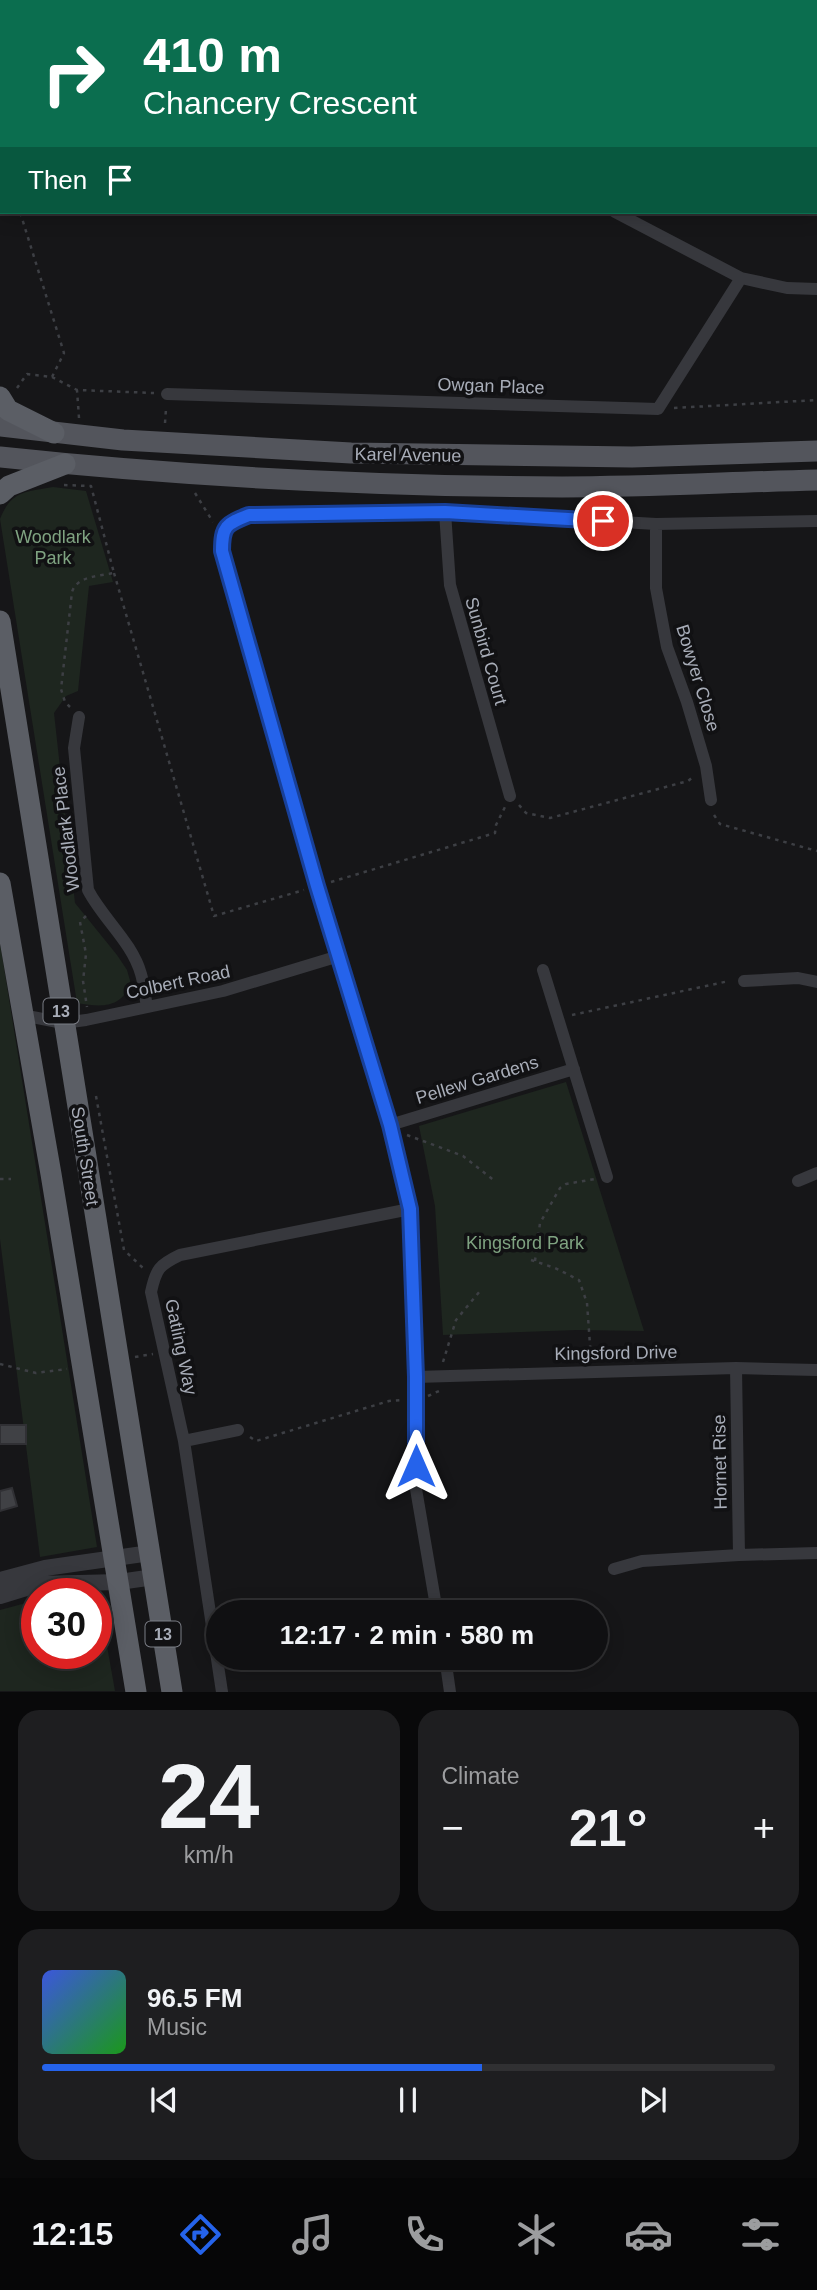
<!DOCTYPE html>
<meta charset="utf-8">
<style>
:root{--surface:#101012;--page:#1e1e20;--text:#f1f3f6;--muted:#9c9d9f;--line:#303032;--accent:#2563eb}
body{margin:0;font-family:Helvetica,sans-serif;background:var(--page);color:var(--text);height:100vh;display:flex;flex-direction:column;font-size:26px;white-space:nowrap}
*{box-sizing:border-box;margin:0}
p{font-size:23px;color:var(--muted)}
.icon{flex:none;width:38px;height:38px;fill:none;stroke:currentColor;stroke-width:2;stroke-linecap:round;stroke-linejoin:round}
.map{position:relative;height:1692px;overflow:hidden}
.side{display:flex;flex-direction:column;gap:18px;padding:18px;background:#09090a;flex:1}
.side>*{flex:none}
.guide{position:absolute;left:0px;top:0px;width:817px;height:214px;box-shadow:0 4px 18px #0003,0 0 0 2px var(--line);background:#0b6e4f;color:#fff;overflow:hidden}
.speed{position:absolute;left:21px;top:1578px;display:flex;gap:14px;font-size:35px;font-weight:700;text-align:center}
.speed>*{display:grid;place-content:center;width:91px;height:91px;border-radius:50%;background:var(--surface);box-shadow:0 4px 18px #0003,0 0 0 2px var(--line);line-height:1}
.speed .limit{border:10px solid #d22;background:#fff;color:#111}
.pin{position:absolute;display:grid;place-items:center;width:60px;height:60px;color:#fff;margin:-30px;border:4px solid #fff;border-radius:50%;box-shadow:0 2px 7px #0007}
.me{position:absolute;width:77px;margin:-38px;rotate:0deg;stroke-linejoin:round;filter:drop-shadow(0 0 5px #0008)}
.turn{display:flex;align-items:center;gap:24px;height:147px;padding:0 28px;font-size:32px}
.turn .icon{width:91px;height:91px;stroke-width:2.5}
.turn b{display:block;font-size:49px;line-height:60px}
.then{display:flex;align-items:center;height:66px;padding:0 28px;background:#0003;gap:14px;font-size:26px}
.big{font-size:52px;font-weight:800;line-height:1.1}
.side .tile{flex:1;display:flex;flex-direction:column;justify-content:center;gap:10px;min-width:0;padding:0 24px;border-radius:21px;background:var(--page)}
.side .dial{align-items:center;gap:0}
.dial b{font-size:91px;line-height:1}
.song{display:flex;align-items:center;gap:21px}
.cover{width:84px;height:84px;border-radius:10px;background:linear-gradient(135deg,hsl(230 70% 55%),hsl(120 70% 35%))}
.played{height:7px;border-radius:4px;background:linear-gradient(90deg,var(--accent) 60%,var(--line) 60%)}
.keys{display:flex;justify-content:space-around;direction:ltr}
.heat{display:flex;justify-content:space-between;align-items:center;font-size:38px;direction:ltr}
.side .tiles{flex:1;display:grid;gap:18px;grid-template-columns:1fr 1fr}
.tile:last-child{grid-column:span 2}
.trip{position:absolute;left:206px;top:1600px;width:402px;height:70px;border-radius:35px;background:var(--surface);box-shadow:0 4px 18px #0003,0 0 0 2px var(--line);font-weight:800;line-height:70px;text-align:center}
.tab-bar{display:flex;height:112px;justify-content:space-around;align-items:center;background:#060607;color:var(--muted)}
.tab-bar .icon{width:49px;height:49px}
.tab-bar .active{color:var(--accent)}
.tab-bar b{font-size:32px;color:var(--text)}
.map>svg:first-child{display:block}
.green{fill:#1e261f}
.building{fill:#404145;stroke:#303034;stroke-width:2}
.lines{fill:none;stroke-linecap:round;stroke-linejoin:round}
.path{stroke:#3d3f44;stroke-width:2.5;stroke-dasharray:3.5 5;stroke-linecap:butt}
.minor{stroke:#37383d;stroke-width:12}
.tertiary{stroke:#37383d;stroke-width:16}
.primary{stroke:#53555c;stroke-width:21}
.trunk{stroke:#5b5e65;stroke-width:21}
.route-casing{stroke:#184099;stroke-width:18}
.route{stroke:#2563eb;stroke-width:12}
.labels{text-anchor:middle;stroke-width:7;stroke-linejoin:round;paint-order:stroke}
.shield{fill:#111113;stroke:#7b7e86;stroke-width:2}
.shield-label{font-size:16px;font-weight:bold;fill:#a8adb8}
.street-label{font-size:18px;fill:#a8adb8;stroke:#111113}
.park-label{font-size:18px;fill:#7fa381;stroke:#111113}
</style>
<div class="map">
<svg width="817" height="1692" viewBox="0 0 817 1692">
<rect width="100%" height="100%" fill="#161618"/>
<path class="green" d="M53,487L86,491L113,582L89,586L78,691L66,696L54,713L75,903L117,955L127,970L131,984C119,1009 102,1007 77,1003L0,519C11,491 25,492 53,487Z
M0,943L97,1547L40,1557L0,1239Z
M566,1082L644,1331L577,1330L443,1335L435,1206L419,1126Z
M96,1584L115,1691H0V1610L37,1600V1654H96V1594H59Z"/>
<path class="building" d="M0,1425H26V1444H0Z
M12,1488L17,1506L0,1511V1491Z"/>
<g class="lines">
<path class="path" d="M0,197L2,198
M52,377L77,390
M17,388L27,374L52,377L64,353L20,212
M674,408L817,400
M79,418L77,390L154,393
M165,423L166,409
M64,485L91,486L114,573C99,576 77,576 72,592L61,689L65,702L70,707
M195,493L213,522
M114,573L214,916L304,890
M519,805L526,813L550,818L688,781L694,776
M714,815L720,824L817,851
M331,882L495,833L496,825L505,807
M86,916L80,922L86,954L83,981L87,1007
M572,1015L729,981
M96,1096L124,1250L143,1268
M407,1135L463,1156L496,1182
M0,1179H11
M531,1260L555,1268L579,1280L587,1303L591,1359
M535,1261L540,1223L560,1188L566,1184L595,1179
M135,1357L153,1354
M443,1362L456,1320L480,1291
M0,1364L36,1373L67,1369
M428,1396L439,1391V1389
M250,1437L256,1441L389,1401L401,1400"/>
<path class="minor" d="M393,0V2
M605,0V2
M812,0L813,2
M112,2L118,0
M816,28L817,41
M0,31L2,30
M0,93L2,97
M615,212L741,278L787,288L817,289
M167,394L658,409L741,278
M445,512L450,585L510,796
M656,524V588L667,647L687,702L706,766L711,800
M79,717L74,748L88,890C103,919 132,942 141,974C144,984 145,996 147,1007
M543,970L607,1177
M744,981L798,978L817,982
M22,1015L63,1023L86,1020L223,991L339,956
M390,1125L574,1069
M798,1181L817,1173
M736,1368L739,1555L817,1553
M416,1377L736,1368L817,1370
M184,1441L238,1430
M614,1569L642,1561L739,1555
M237,1612L263,1607
M437,1612L416,1489V1377L410,1209L390,1125L317,886L222,551C222,526 226,524 249,515L445,512L656,524L817,521
M445,1657L450,1692
M222,1692L184,1441L151,1292C156,1269 159,1265 180,1255L410,1209"/>
<path class="tertiary" d="M0,1580L45,1568L150,1553
M0,1596L39,1584L119,1582L154,1577"/>
<path class="primary" d="M0,426L123,440L351,453L632,457L817,451
M0,457C187,477 374,486 562,487C647,487 732,482 817,480"/>
<path class="trunk" d="M0,397L8,410L54,433
M0,494L9,486L65,464
M0,621L172,1692
M0,883L51,1174L136,1692"/>
</g>
<g class="lines">
<g class="route-casing">
<path id="route" d="M416,1466V1377L410,1209L390,1125L317,886L222,551C222,526 226,524 249,515L445,512L603,521"/>
</g>
<use href="#route" class="route"/>
</g>
<g class="labels">
<g class="shield">
<rect x="43.5" y="998.5" width="35" height="25" rx="5"/>
<rect x="145.5" y="1621.5" width="35" height="25" rx="5"/>
</g>
<g class="shield-label">
<text x="61" y="1017">13</text>
<text x="163" y="1640">13</text>
</g>
<g class="street-label">
<text transform="translate(491 386) rotate(2)" y="6">Owgan Place</text>
<text transform="translate(408 455) rotate(1)" y="6">Karel Avenue</text>
<text transform="translate(486 651) rotate(74)" y="6">Sunbird Court</text>
<text transform="translate(698 678) rotate(73)" y="6">Bowyer Close</text>
<text transform="translate(66 829) rotate(-97)" y="6">Woodlark Place</text>
<text transform="translate(178 982) rotate(-12)" y="6">Colbert Road</text>
<text transform="translate(477 1080) rotate(-17)" y="6">Pellew Gardens</text>
<text transform="translate(85 1156) rotate(81)" y="6">South Street</text>
<text transform="translate(181 1347) rotate(78)" y="6">Gatling Way</text>
<text transform="translate(616 1353) rotate(-1)" y="6">Kingsford Drive</text>
<text transform="translate(720 1462) rotate(-91)" y="6">Hornet Rise</text>
</g>
<g class="park-label">
<text x="53" y="543">Woodlark<tspan x="53" dy="21">Park</tspan></text>
<text x="525" y="1249">Kingsford Park</text>
</g>
</g>
</svg>
<div class="speed"><div class="limit">30</div></div>
<div class="pin" style="left:603px;top:521px;background:#d93025"><svg class="icon" aria-label="arrive" viewBox="0 0 24 24"><path d="M6 21V4h12l-3 4 3 4H6"/></svg></div>
<svg class="me" style="left:416px;top:1466px" viewBox="-20 -20 40 40"><path d="M0-17L14 15 0 8-14 15z" fill="#2563eb" stroke="#fff" stroke-width="4"/></svg>
<div class="trip">12:17 · 2 min · 580 m</div>
<div class="guide">
<div class="turn"><svg class="icon" aria-label="right" viewBox="0 0 24 24"><path d="M7 20v-9h11M14 6l5 5-5 5"/></svg><div><b>410 m</b>Chancery Crescent</div></div>
<div class="then">Then<svg class="icon" aria-label="arrive" viewBox="0 0 24 24"><path d="M6 21V4h12l-3 4 3 4H6"/></svg></div>
</div>
</div>
<section class="side">
<div class="tiles">
<div class="tile dial"><b>24</b><p>km/h</p></div>
<div class="tile"><p>Climate</p>
<div class="heat"><a>−</a><b class="big">21°</b><a>+</a></div>
</div>
<div class="tile">
<div class="song"><i class="cover"></i><div><b>96.5 FM</b><p>Music</p></div></div>
<div class="played"></div>
<div class="keys"><svg class="icon" aria-label="previous" viewBox="0 0 24 24"><path d="M18 5L8 12l10 7zM5 5v14"/></svg><svg class="icon" aria-label="pause" viewBox="0 0 24 24"><path d="M8 5v14M16 5v14"/></svg><svg class="icon" aria-label="next" viewBox="0 0 24 24"><path d="M6 5l10 7-10 7zM19 5v14"/></svg></div>
</div>
</div>
</section>
<nav class="tab-bar">
<b>12:15</b>
<svg class="icon active" aria-label="directions" viewBox="0 0 24 24"><path d="M12 3l9 9-9 9-9-9zM9 14v-3h6M13 9l2 2-2 2"/></svg>
<svg class="icon" aria-label="music" viewBox="0 0 24 24"><path d="M9 18V5l10-2v13"/><circle cx="6" cy="18" r="3"/><circle cx="16" cy="16" r="3"/></svg>
<svg class="icon" aria-label="phone" viewBox="0 0 24 24"><path d="M5 4h4l2 5-3 2q2 4 5 5l2-3 5 2v4C11 20 4 13 5 4z"/></svg>
<svg class="icon" aria-label="climate" viewBox="0 0 24 24"><path d="M12 3v18M4 7l16 10M4 17L20 7"/></svg>
<svg class="icon" aria-label="car" viewBox="0 0 24 24"><path d="M5 17H2v-5l4-1 3-4h7l3 4 3 1v5h-3M9 17h6M6 11h13"/><circle cx="7" cy="17" r="2"/><circle cx="17" cy="17" r="2"/></svg>
<svg class="icon" aria-label="filters" viewBox="0 0 24 24"><path d="M4 7h16M4 17h16"/><circle cx="9" cy="7" r="2"/><circle cx="15" cy="17" r="2"/></svg>
</nav>
